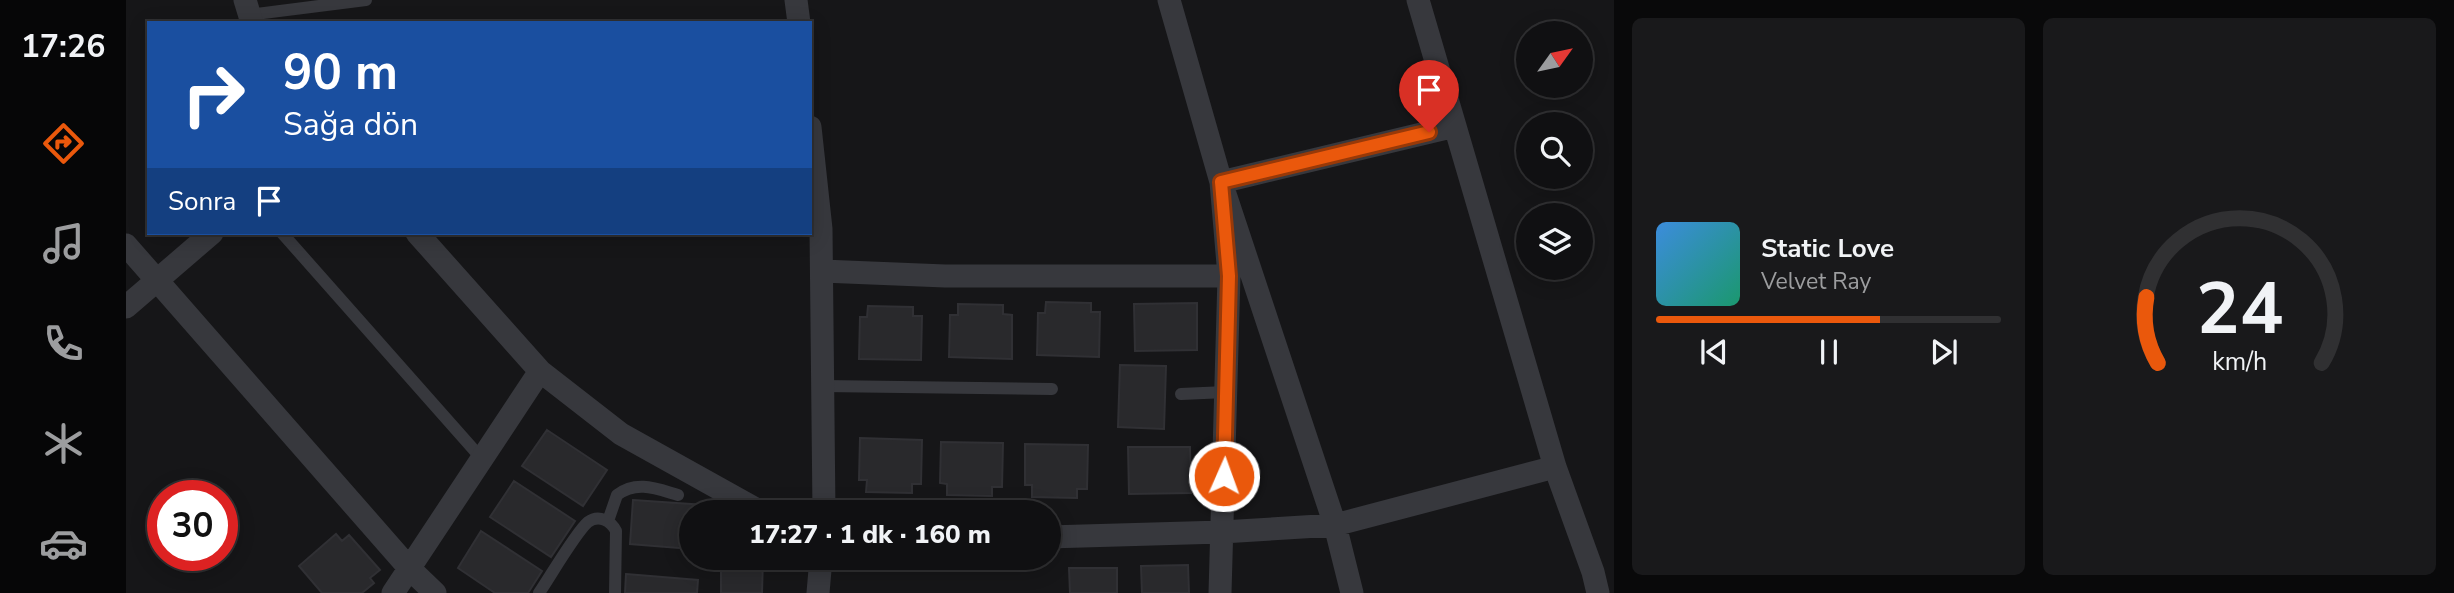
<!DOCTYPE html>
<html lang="tr">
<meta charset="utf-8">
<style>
:root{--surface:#101012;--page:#19191b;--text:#f1f3f6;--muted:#9c9d9f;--line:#303032;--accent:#ea580c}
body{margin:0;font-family:"Nunito Sans",sans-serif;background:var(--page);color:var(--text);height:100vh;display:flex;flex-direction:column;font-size:26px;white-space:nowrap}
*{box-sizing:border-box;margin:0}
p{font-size:23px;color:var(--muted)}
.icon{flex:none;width:38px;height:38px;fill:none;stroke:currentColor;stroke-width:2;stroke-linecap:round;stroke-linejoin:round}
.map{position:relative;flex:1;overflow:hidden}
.details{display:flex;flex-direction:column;gap:18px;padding:18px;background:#09090a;width:840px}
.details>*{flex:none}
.hud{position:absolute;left:21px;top:21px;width:665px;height:214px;border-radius:0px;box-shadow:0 4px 18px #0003,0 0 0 2px var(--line);background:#1a4fa0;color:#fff;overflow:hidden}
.needle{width:46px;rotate:57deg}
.tools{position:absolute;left:1390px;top:21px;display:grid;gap:14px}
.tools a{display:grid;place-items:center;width:77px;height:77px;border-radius:50%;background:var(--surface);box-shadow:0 4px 18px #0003,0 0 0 2px var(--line);font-size:35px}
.speed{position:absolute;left:21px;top:480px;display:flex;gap:14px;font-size:35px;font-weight:700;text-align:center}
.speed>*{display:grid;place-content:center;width:91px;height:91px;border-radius:50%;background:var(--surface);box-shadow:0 4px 18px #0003,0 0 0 2px var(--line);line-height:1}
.speed .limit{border:10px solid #d22;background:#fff;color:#111}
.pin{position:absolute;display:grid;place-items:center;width:60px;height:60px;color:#fff;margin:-72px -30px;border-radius:50% 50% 50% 0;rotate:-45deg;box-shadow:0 0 7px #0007}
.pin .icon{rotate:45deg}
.me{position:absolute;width:77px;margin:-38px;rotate:2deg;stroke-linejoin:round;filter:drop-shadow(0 0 5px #0008)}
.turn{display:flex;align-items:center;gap:24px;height:147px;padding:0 21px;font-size:32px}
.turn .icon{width:91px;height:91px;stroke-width:2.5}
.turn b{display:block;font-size:49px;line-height:60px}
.then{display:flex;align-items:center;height:66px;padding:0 21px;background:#0003;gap:14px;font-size:26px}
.details .card{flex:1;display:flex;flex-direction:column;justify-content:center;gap:10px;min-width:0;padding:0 24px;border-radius:10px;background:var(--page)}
.details .dial{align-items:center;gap:0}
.dial svg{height:182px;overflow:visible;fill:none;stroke:var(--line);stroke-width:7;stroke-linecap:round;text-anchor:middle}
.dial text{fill:var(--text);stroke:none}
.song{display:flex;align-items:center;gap:21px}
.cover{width:84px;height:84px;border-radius:10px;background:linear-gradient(135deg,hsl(210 70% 55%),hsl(160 70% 35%))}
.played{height:7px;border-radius:4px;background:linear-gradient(90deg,var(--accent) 65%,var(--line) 65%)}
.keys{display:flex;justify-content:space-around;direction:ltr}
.details .tiles{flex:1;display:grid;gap:18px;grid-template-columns:repeat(2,1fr)}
.trip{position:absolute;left:553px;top:500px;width:382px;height:70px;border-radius:35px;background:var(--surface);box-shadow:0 4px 18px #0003,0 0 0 2px var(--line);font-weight:800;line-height:70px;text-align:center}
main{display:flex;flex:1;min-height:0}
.tab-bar{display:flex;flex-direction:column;width:126px;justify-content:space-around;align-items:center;background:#060607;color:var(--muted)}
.tab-bar .icon{width:49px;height:49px}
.tab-bar .on{color:var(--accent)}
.tab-bar b{font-size:32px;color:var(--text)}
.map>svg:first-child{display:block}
.building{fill:#29292c;stroke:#303034;stroke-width:2}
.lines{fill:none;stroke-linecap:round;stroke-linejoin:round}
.lane{stroke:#37383d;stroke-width:12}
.street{stroke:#37383d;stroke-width:23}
.route-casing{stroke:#983908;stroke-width:18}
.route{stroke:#ea580c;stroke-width:12}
</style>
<main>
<nav class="tab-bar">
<b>17:26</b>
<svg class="icon on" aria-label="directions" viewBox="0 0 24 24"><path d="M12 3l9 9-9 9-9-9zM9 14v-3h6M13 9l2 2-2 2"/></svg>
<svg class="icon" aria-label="music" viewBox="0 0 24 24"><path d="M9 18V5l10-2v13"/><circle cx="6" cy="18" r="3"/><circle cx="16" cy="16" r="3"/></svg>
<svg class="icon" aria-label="phone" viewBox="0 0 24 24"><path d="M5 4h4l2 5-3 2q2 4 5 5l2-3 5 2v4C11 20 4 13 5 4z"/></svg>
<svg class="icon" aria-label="climate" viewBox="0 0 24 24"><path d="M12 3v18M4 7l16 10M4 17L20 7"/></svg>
<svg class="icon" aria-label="car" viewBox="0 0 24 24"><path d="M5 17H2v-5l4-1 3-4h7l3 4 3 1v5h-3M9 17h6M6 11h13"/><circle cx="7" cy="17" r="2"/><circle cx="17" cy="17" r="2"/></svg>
</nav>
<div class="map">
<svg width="1488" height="593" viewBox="0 0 1488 593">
<rect width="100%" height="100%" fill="#161618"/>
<path class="building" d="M920,302L965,303V312H974L973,357L911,355L912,313H919Z
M1071,303V350L1009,351L1008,304Z
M832,304L877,305V314L886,315V359L823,357L824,315H832Z
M742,306L787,307V316H796L795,360L733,359L734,317H741Z
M994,365L1040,366L1038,429L992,427Z
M421,430L481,470L457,506L396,466Z
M734,438L796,440L795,484H786V493L740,492L741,480H733Z
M815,442L877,443L876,487H866V496L821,495V484L814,483Z
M899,444L962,445L961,489H951V498L906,497V485H899Z
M1002,447H1064L1065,493L1003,494Z
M388,481L449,521L425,557L364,517Z
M507,500L579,505V513H565V549L504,544Z
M355,531L416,571L402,593H369L332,568Z
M210,534L216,541L223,535L254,570L244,578L248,583L236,593H196L173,566Z
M595,558H637L636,593H595Z
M1062,565L1063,593H1016L1015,566Z
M943,568H991V593H944Z
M500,574L572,580L571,593H499Z"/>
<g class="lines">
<path class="lane" d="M122,15L240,0
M156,233L356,459
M697,386L926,389
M1055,394L1100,392
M482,521L491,495C511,480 531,489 552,495
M413,593C424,577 450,532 462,522C473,514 485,521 490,531L489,593"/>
<path class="street" d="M119,0L126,23
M670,0L673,23
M1043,0L1095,182L1103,276L1094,593
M1292,0L1429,467L1467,572L1472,593
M684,127L695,229L698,513
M291,233L414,371L495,434L637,513
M0,245L283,568L309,593
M696,271L819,276H1103
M0,307L86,233
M922,537L1096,532L1209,525L1429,467
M267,593L414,371
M692,593L695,558
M1226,593L1209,525L1095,182L1329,126"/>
</g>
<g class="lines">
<g class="route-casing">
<path id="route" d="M1098,476L1103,276L1095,182L1303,132"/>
</g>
<use href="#route" class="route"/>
</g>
</svg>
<div class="tools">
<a><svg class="needle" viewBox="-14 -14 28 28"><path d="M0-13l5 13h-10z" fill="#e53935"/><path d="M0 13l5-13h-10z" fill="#9c9d9f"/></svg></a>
<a><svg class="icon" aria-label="search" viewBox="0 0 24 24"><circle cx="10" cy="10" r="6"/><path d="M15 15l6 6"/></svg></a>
<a><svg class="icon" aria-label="layers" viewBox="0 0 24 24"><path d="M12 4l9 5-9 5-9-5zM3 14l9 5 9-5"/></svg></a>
</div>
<div class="speed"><div class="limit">30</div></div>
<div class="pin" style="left:1303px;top:132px;background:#d93025"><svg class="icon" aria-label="arrive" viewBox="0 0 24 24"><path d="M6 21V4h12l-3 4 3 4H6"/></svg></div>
<svg class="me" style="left:1098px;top:476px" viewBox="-20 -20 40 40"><circle r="17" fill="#ea580c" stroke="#fff" stroke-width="3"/><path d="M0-11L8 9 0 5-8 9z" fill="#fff"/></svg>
<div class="trip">17:27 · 1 dk · 160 m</div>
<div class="hud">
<div class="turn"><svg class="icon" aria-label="right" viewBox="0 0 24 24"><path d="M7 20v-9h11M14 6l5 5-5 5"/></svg><div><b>90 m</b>Sağa dön</div></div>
<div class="then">Sonra<svg class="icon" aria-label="arrive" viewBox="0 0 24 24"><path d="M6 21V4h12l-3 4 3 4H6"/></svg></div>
</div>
</div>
<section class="details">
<div class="tiles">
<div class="card">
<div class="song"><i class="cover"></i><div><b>Static Love</b><p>Velvet Ray</p></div></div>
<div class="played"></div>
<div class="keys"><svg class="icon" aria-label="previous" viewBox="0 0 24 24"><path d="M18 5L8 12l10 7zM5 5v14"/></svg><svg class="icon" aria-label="pause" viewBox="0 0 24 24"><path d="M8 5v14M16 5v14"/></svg><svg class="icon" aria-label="next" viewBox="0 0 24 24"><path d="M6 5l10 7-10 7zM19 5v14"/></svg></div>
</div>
<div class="card dial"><svg viewBox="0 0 100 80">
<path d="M14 69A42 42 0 1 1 86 69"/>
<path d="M14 69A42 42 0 0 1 9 40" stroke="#ea580c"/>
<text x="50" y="56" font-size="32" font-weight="700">24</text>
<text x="50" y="72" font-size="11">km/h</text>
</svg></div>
</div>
</section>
</main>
